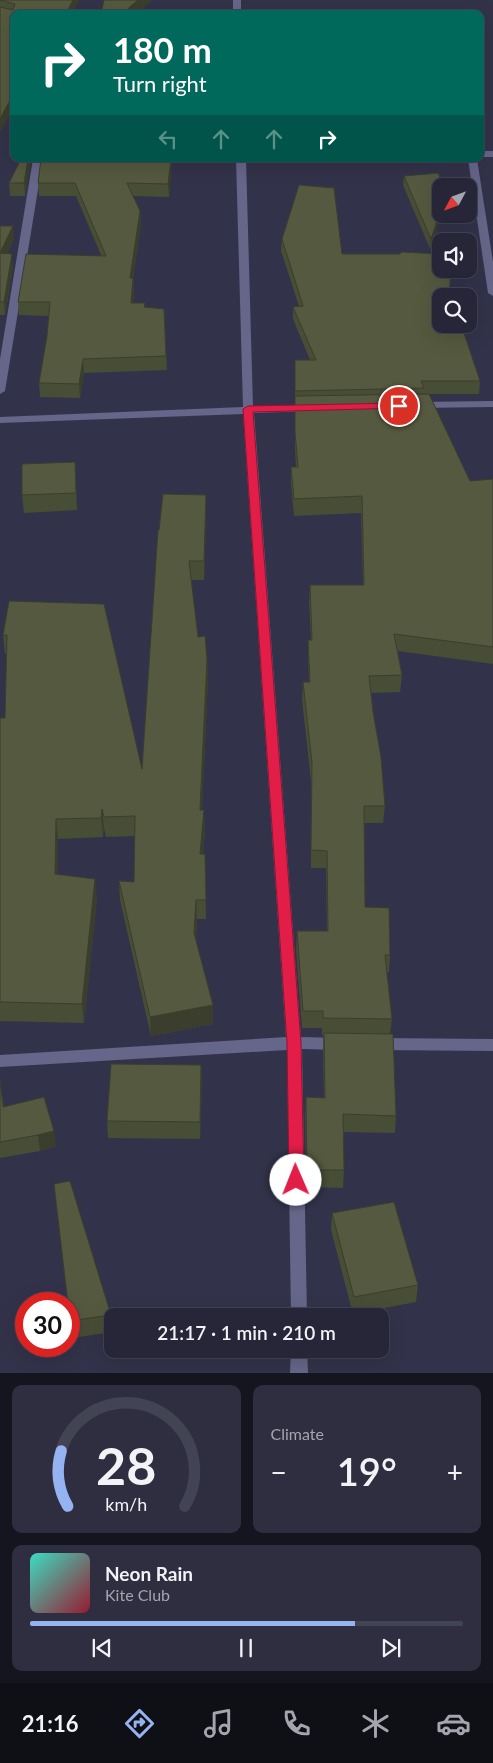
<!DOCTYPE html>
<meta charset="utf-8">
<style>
:root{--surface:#262638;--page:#2e2e40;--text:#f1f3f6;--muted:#a4a5ae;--line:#424353;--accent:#95b2f1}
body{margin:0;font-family:Lato,sans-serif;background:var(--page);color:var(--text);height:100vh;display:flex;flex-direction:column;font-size:19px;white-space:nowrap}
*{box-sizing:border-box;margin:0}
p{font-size:16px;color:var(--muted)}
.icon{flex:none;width:28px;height:28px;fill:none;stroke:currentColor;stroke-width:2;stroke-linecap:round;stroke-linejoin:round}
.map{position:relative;height:1373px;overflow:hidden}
.drawer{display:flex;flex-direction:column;gap:12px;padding:12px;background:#15151f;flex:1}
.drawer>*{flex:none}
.guide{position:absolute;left:10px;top:10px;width:474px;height:152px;border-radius:10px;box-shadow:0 5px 20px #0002,0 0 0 1px var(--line);background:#00695c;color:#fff;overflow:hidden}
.needle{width:32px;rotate:229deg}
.fabs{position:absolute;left:432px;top:178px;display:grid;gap:10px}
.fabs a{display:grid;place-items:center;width:45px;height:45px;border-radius:10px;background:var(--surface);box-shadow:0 5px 20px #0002,0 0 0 1px var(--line);font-size:25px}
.speed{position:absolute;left:15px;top:1292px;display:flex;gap:10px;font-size:25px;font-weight:700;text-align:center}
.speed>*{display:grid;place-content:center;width:65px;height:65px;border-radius:50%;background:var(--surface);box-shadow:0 5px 20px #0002,0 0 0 1px var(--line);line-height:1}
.speed .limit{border:8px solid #d22;background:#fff;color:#111}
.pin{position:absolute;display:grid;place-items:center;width:42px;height:42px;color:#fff;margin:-21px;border:2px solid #fff;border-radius:50%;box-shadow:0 1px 5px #0007}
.me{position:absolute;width:55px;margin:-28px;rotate:359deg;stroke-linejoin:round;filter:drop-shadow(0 0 4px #0008)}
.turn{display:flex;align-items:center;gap:18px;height:105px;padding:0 20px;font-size:22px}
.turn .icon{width:65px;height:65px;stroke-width:2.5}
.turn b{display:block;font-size:35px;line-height:42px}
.lanes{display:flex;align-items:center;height:48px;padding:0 20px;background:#0003;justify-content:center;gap:25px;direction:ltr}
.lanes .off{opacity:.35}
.big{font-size:38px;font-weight:600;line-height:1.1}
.drawer .card{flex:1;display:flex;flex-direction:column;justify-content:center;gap:8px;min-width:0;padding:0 18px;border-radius:10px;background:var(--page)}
.drawer .dial{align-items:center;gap:0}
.dial svg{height:130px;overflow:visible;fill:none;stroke:var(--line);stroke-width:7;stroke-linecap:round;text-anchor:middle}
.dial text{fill:var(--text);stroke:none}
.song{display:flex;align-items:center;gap:15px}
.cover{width:60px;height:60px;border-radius:8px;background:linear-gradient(135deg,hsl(170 70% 55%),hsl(350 70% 35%))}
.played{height:5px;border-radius:2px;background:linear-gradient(90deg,var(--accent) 75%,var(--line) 75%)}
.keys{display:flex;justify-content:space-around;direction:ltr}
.heat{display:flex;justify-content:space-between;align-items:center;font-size:28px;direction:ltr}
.drawer .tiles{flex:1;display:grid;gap:12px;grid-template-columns:1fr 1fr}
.card:last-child{grid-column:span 2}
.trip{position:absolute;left:104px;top:1308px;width:285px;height:50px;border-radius:10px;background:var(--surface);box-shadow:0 5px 20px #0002,0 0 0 1px var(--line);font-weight:600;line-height:50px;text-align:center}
.tab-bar{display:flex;height:80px;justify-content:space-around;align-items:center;background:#0f0f16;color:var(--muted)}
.tab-bar .icon{width:35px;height:35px}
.tab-bar .current{color:var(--accent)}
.tab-bar b{font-size:22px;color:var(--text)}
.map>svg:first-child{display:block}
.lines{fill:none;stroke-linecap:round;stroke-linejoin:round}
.minor{fill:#656689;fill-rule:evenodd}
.wall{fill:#484d36}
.shaded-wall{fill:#3b3e2c}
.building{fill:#54593f;stroke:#3b3e2c}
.route{fill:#e11d48;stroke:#92132f}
</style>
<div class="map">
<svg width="493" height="1373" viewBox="0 0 493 1373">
<rect width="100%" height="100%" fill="#32334a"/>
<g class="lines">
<path class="minor" d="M233,0H241V14H233Z
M480,151H493V157H480Z
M33,159H43L5,391L0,394V359Z
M236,159H246L253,407L311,405L316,408L311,411L254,413L301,1037L341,1038L346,1040L348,1044L346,1048L341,1050L302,1049L307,1316H291L287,1050L0,1067V1055L286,1037L243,414L0,423V417L243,407Z
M468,159H477L493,262V296L488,293Z
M493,401V407L418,408L413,405L418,402Z
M378,1038L493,1039V1051L378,1050L373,1048L371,1044L373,1040Z
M291,1349H307L308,1373H290Z"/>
</g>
<path class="wall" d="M0,0H79L72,14H14V106L0,132Z
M31,159L25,196H10L9,183Z
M41,159H172L169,197L133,196L140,211L141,224L133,278L134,292L133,303H145V307L164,309L167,370L84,373L80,398L40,397L39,383L47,336L49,316L19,315L18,302L101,255L76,196H39L38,183Z
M404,176L444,186L430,249L403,185Z
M0,226L14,239L7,254L13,267L5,315H0Z
M282,239L342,254L441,296L480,381L479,394H424L470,481L493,479V664L398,651L402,675L400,692L371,693L385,806L383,823H364L365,907L390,955L389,972H387L392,1019L390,1034L396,1116L395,1133L344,1132V1170L343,1188L306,1187L305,1115L306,1097L324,1098L323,1051V1035H322V1028H302L296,948L297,931H327L326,868H311V780L302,700L303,682H309L308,657V640H311L309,602L310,585H363L361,513L294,516L291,484V467H296L295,449V360H310L293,319V307L299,306L281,251Z
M75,462L77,510L24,513L22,495Z
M206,514L204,580H191L198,637L207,659L208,679L202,810L205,829L203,854H205L206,919H197L196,939L213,1024L151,1036L120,900L119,881L134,882L135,836L106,837L104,828L103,837L58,839L57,875L97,898L84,1023L0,1021V718H5L7,654H5L3,635L9,601L142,769L159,530Z
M201,1065L202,1083L200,1139L108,1138L107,1121Z
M0,1080L4,1107L56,1146L40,1151L0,1158Z
M332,1213L418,1285L416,1302L353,1314L331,1230Z
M69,1311L111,1315L112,1332L72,1338Z"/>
<path class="shaded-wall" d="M73,0H79L72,14H66Z
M138,0H152L137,14H122Z
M14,93V106L0,132V119Z
M28,159H31L25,196L24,183Z
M171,159H172L169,197L168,184Z
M441,209V214H442L430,249L431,239Z
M140,211L141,224L131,292L130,278Z
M13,226L14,239L1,267L0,253Z
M12,254L13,267L5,315L4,302Z
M133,278L134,292L131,316V303Z
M83,359L84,373L80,398L79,384Z
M206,495V514L204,580V561Z
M207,659L208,679L201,829L200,810Z
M102,809L104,828L103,837L101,818Z
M204,810L205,829L201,873L200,854Z
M56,819L58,839L57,894L55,874Z
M95,879L97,898L84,1023L82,1004Z
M196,900L197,919L195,952L194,933Z
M213,1005V1024L151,1036L150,1017Z
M201,1065L202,1083L200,1139V1122Z
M54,1131L56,1146L40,1151L38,1135Z"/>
<path class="building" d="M0,0H73L66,14H14V93L0,119V7L13,10L15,4Z
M104,0H138L122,14H101Z
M209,10L211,14H183Z
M21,159H28L24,183H9Z
M41,159H171L168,184L127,183L140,211L130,278H133L131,303H145L144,307L164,309L166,356L83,359L79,384L39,383L47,336L50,302H18L26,254L106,256L75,183H38Z
M438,173L444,186H441V209L431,239L404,176Z
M299,185L334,188L342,254H400L401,252L441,254V269H451L449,296H441V324H461L480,381H421L424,388L295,391V360H316L293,307L303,306L282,239Z
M0,226H13L0,253Z
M0,253L12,254L4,302H0Z
M429,394L470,481L493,479V647L394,634L402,675L369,676L373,712L381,757L385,806H364L365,907L389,908L390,955H385L392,1019L323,1018V1011H303L297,931H328L327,851L311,850L312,763L303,682H310L308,640H312L310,585H364L362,496L294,499L291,467H298L295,432V396Z
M75,462L76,493L22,495V464Z
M163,494L206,495L204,561H189L198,637L205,636L207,659L200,810H204L200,854H205L206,900H196L194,933L213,1005L150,1017L119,881L134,882L135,816L104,817L102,809L101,818L56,819L55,874L95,879L82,1004L0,1002V718H5L7,635H3L9,601L104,604L142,769L158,530H159Z
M324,1033L393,1034L396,1116L343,1114L344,1170H307L306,1097L325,1098Z
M111,1064L201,1065L200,1122L107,1121Z
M0,1082L3,1107L44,1097L54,1131L38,1135L0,1142Z
M70,1181L111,1315L70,1321L69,1304H68L54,1184Z
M394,1202L418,1285L354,1297L332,1213Z"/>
<path class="route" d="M399,403L404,406L402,408L253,412L301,1043L304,1180L301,1184L296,1186L291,1184L289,1180L287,1043L243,409L248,406Z"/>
</svg>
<div class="fabs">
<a><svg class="needle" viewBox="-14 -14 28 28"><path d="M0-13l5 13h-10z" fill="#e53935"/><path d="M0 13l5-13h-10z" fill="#a4a5ae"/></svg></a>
<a><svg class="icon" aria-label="sound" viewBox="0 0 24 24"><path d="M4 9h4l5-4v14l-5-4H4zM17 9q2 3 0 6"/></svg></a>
<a><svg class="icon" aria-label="search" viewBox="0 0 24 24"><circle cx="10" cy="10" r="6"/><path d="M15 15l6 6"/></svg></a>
</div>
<div class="speed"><div class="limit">30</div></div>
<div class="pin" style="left:399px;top:406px;background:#d93025"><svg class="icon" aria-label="arrive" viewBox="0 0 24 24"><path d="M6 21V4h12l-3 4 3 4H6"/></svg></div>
<svg class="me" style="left:296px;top:1180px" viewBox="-20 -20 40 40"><circle r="19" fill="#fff"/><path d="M0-13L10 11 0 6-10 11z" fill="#e11d48"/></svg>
<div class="trip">21:17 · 1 min · 210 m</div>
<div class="guide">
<div class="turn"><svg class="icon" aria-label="right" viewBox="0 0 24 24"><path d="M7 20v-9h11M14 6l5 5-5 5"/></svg><div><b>180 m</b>Turn right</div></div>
<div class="lanes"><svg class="icon off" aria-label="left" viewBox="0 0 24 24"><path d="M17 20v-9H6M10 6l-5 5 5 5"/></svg><svg class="icon off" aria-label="ahead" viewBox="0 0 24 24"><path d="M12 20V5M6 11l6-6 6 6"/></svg><svg class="icon off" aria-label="ahead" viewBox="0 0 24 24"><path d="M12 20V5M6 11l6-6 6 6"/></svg><svg class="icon" aria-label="right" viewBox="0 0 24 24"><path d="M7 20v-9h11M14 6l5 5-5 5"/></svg></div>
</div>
</div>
<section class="drawer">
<div class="tiles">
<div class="card dial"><svg viewBox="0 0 100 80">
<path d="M14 69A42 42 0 1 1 86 69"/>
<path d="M14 69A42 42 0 0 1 10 35" stroke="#95b2f1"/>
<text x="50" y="56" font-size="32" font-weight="700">28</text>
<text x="50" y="72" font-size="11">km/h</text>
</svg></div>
<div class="card"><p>Climate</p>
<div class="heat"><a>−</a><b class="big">19°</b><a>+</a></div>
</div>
<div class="card">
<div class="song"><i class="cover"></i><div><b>Neon Rain</b><p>Kite Club</p></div></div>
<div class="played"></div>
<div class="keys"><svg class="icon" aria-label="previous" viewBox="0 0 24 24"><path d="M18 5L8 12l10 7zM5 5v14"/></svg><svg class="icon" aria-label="pause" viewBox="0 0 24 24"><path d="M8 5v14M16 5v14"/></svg><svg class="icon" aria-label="next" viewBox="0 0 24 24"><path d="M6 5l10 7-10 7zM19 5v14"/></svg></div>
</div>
</div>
</section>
<nav class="tab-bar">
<b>21:16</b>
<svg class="icon current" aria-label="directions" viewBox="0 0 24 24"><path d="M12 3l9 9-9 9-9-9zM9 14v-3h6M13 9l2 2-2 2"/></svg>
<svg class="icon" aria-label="music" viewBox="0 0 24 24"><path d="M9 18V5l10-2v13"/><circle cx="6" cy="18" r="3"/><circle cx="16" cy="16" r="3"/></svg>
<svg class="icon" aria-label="phone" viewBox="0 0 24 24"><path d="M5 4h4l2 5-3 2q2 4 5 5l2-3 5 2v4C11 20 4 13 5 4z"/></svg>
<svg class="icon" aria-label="climate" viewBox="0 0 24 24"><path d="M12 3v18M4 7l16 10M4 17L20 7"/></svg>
<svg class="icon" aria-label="car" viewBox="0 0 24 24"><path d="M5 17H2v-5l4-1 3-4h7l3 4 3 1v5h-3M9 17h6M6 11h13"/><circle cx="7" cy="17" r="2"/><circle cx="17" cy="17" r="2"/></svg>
</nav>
